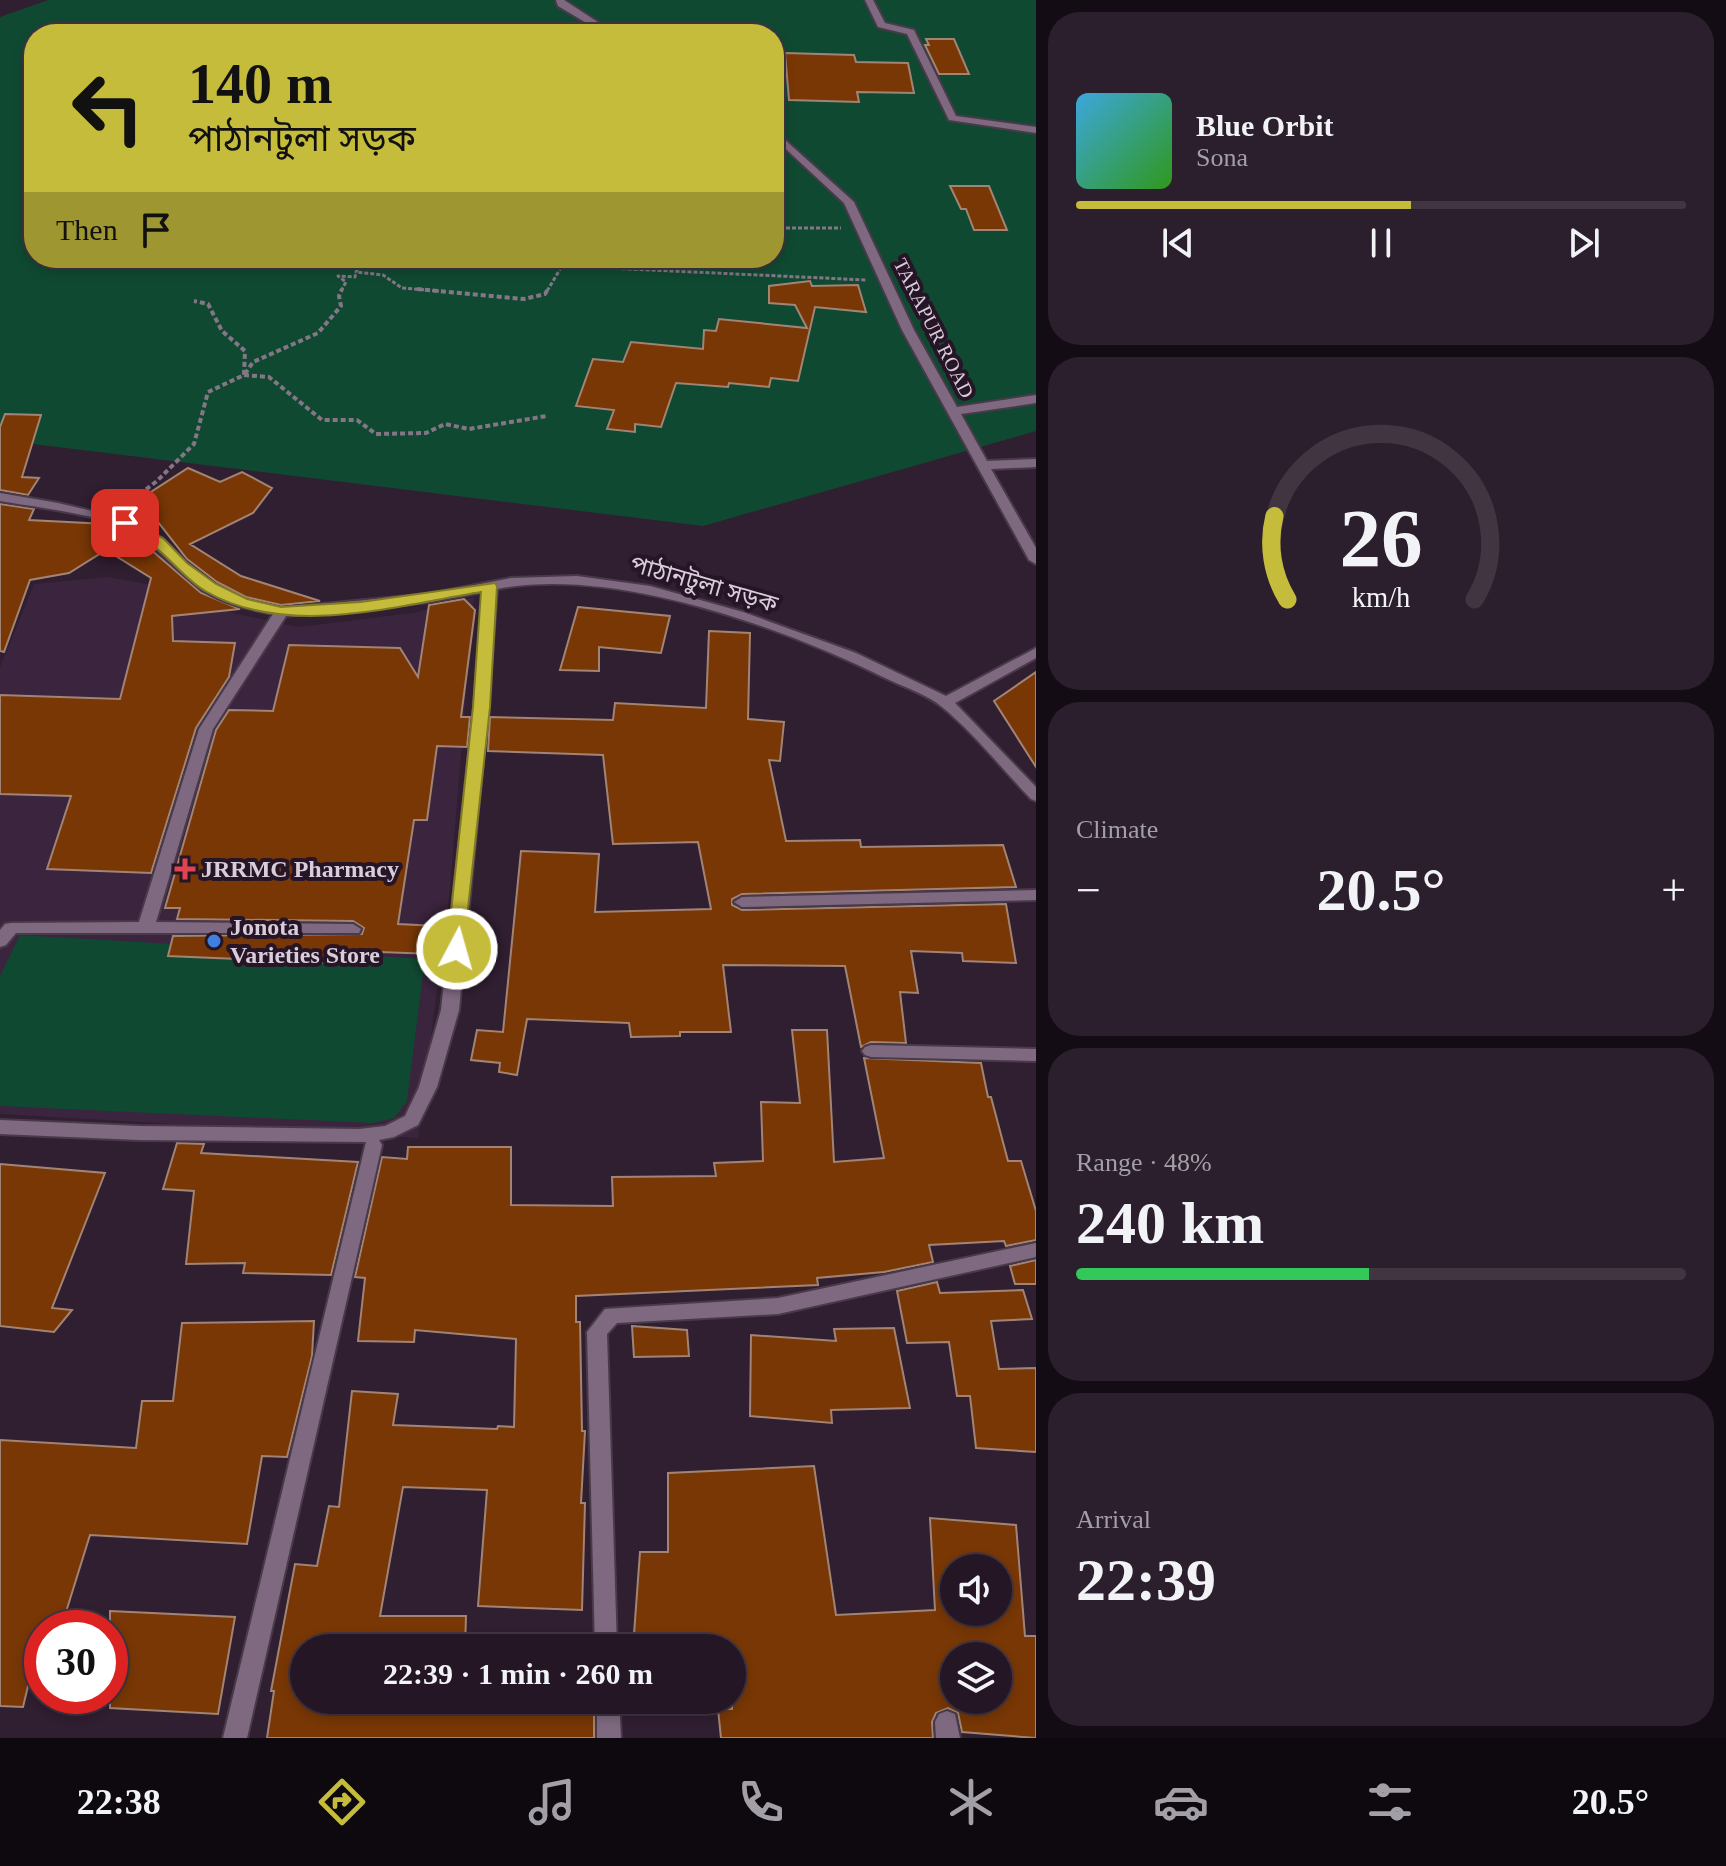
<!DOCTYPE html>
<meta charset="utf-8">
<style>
:root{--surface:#241625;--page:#2c1f2d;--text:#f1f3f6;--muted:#a39fa7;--line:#413542;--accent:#c6bc3c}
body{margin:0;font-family:"Times New Roman","Noto Sans Bengali",serif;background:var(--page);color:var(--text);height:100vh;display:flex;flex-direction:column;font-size:30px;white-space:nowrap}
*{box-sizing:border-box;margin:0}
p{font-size:26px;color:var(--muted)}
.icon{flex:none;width:44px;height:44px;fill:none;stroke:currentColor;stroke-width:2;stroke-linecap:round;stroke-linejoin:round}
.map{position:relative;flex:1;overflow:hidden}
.drawer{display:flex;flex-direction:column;gap:12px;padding:12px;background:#140c14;width:690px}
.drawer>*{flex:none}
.guide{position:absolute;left:24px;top:24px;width:760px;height:244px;border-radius:32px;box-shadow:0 4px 12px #0003,0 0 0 2px var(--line);background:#c6bc3c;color:#111;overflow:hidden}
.fabs{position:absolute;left:940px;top:1554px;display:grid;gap:16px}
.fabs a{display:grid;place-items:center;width:72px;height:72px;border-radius:50%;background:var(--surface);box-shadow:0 4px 12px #0003,0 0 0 2px var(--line);font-size:40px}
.speed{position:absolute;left:24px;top:1610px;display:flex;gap:16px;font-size:40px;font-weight:700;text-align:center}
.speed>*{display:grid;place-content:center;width:104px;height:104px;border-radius:50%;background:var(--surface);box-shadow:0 4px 12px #0003,0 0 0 2px var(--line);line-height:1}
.speed .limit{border:12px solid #d22;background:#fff;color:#111}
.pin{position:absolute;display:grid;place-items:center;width:68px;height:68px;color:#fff;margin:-34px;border-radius:16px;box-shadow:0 4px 12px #0006}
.me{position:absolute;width:88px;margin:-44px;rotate:6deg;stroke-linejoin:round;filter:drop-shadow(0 0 6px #0008)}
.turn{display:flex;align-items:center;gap:28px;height:168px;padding:0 32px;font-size:36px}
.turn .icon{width:104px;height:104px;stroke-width:2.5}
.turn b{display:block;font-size:56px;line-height:68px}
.then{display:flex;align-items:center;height:76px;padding:0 32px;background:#0003;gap:16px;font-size:30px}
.big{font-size:60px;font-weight:700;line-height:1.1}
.drawer .widget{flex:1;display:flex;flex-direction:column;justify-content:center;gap:12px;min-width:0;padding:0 28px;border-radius:32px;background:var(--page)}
.drawer .dial{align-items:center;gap:0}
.dial svg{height:208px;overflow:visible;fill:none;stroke:var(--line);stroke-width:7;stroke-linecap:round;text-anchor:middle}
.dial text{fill:var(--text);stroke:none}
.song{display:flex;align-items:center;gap:24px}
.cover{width:96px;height:96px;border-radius:12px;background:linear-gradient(135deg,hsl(200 70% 55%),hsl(110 70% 35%))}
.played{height:8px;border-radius:4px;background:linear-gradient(90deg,var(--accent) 55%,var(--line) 55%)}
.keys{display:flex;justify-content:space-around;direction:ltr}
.heat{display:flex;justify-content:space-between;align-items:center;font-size:44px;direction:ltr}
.charge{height:12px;border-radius:6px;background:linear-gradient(90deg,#34c759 48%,var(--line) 0)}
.trip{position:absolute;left:290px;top:1634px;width:456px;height:80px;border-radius:40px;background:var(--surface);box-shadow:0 4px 12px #0003,0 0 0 2px var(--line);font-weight:700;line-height:80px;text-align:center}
.tab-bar{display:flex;height:128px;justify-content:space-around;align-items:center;background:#0e090f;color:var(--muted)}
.tab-bar .icon{width:56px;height:56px}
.tab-bar .active{color:var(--accent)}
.tab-bar b{font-size:36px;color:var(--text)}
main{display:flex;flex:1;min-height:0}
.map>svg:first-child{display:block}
.built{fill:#3b243d}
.green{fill:#104932;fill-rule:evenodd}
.building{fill:#783705;stroke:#a28475;stroke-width:2;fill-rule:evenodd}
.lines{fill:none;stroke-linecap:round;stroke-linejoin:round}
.minor-casing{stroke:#493a4a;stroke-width:4}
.path-far1{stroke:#857686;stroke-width:3;stroke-dasharray:4 2;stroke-linecap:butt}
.path{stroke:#857686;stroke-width:4;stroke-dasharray:5 3;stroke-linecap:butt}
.minor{fill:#7f6980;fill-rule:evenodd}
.route{fill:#c6bc3c;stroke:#817a27;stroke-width:2}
.health-dot{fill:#e0444e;stroke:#261427;stroke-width:3}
.shop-dot{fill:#3f7fe0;stroke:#261427;stroke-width:3}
.labels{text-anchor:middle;stroke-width:8;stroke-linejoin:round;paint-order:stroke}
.far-street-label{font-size:20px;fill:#d9cdd9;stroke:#261427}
.street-label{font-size:24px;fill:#d9cdd9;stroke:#261427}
.poi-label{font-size:24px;font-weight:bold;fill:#d9cdd9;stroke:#261427;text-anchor:start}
</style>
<main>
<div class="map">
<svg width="1036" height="1738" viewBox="0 0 1036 1738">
<rect width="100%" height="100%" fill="#301e31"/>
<path class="built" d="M107,577L180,590L237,614L298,627L413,613L474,597L450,888L418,1138L0,1114V667L34,584Z"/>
<path class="green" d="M48,0H1036V431L703,526L0,440V17ZM34,34H774V258H34Z
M20,935L425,959L407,1101L394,1118L373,1123L0,1106V976Z"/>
<path class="building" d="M926,39H954L969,74H939L925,45H929Z
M785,53L854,55L856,62L908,63L914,93L857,92L859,102L789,100Z
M950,186H989L1007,230H974L966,209H961Z
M810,281L812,286L858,285L866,312L815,307L798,381L771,378L769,387L729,383L728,387L676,383L661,427L635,424V432L607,429L614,410L576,406L593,359L623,362L631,342L703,349L704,330L716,331L719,319L807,328L795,305L769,303V286Z
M5,414L41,415L22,477L39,478L28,495L0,490V427Z
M188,468L220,482L242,472L272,488L253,513L190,544L241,576L320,601L281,605L246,597L217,582L187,559L140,499Z
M0,504L34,509L29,520L107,524L142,542L201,593L240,609L172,616L173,641L235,643L229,677L196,728L151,873L47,869L71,796L0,794V695L120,699L151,578L106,550L69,573L30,580L4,652L0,651Z
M464,599L475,610L461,717H470L467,747L437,746L427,820H414L398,924L438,926L434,954L380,952L378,965L168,956L173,936L362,934L364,928L353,921L177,919L180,908H165L216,730L229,710L273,711L289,645L400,648L418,677L429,605Z
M578,607L670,616L661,653L599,647V671L560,670Z
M709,631L750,633L748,719L784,722L780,761L769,760L786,841L860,840L861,847L1003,845L1016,887L742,894L732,899V905L742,910L1006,904L1016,963L963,961L962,953L911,951L918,993L900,992L906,1043L871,1042L861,1047L845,966L723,965L731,1032H680V1036L631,1037L629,1023L527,1019L517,1075L499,1072L500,1063L471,1060L477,1030L503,1032L521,851L599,854L595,912L711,909L698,842L613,844L603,755L488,751L490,717L613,720L615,703L706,708Z
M1036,672V767L994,701Z
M792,1030H827L834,1162L884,1158L864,1058L981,1063L988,1097H991L1008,1161H1021L1036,1211V1240L1006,1246L1004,1241L929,1245L933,1262L884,1272L817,1278L818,1285L576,1296V1322H580L582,1431H585L581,1503H585L582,1610L478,1606L487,1490L403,1487L380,1616H466L465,1648H304V1705L384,1709V1700H594V1738H267L274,1691H271L295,1564L317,1566L329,1506L339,1507L352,1391L398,1394L393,1425L497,1429L498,1426L514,1427L516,1339L415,1330L414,1342L358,1341L365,1278L355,1277L382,1157L407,1159L408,1147H511V1205L613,1206L612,1177L716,1176L714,1163L763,1161L761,1102L800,1103Z
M177,1143L204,1144L201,1153L358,1162L331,1275L243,1273L245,1263L186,1264L194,1191L163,1189Z
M0,1164L105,1173L52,1308L72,1310L54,1332L0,1326Z
M1036,1260V1284H1015L1010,1266Z
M937,1282L940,1293L1023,1290L1032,1319L991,1321L999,1369L1036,1368V1452L976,1448L970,1396H957L949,1342L907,1343L897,1291Z
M314,1321L312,1356L287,1457L262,1456L247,1544L90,1535L61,1628H42L23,1707L0,1706V1440L136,1448L142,1401H173L182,1323Z
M632,1326L687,1330L689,1356L634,1357Z
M894,1328L910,1408L831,1410L832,1423L750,1416L751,1335L836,1341L834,1329Z
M814,1466L836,1615L935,1610L930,1518L1016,1525L1025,1636H1036V1738L962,1732L958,1713L948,1708L936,1713L932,1722L933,1738H721L718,1709H732V1648H633L640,1552H668V1473ZM954,1568H998V1612H954ZM954,1656H998V1700H954Z
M110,1611L235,1617L218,1714L110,1708Z"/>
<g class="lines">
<g class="minor-casing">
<path id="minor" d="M556,0H564L616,34H605L558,6Z
M865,0H873L885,23L914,30L956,116L1036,127V133L949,120L907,34L878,27Z
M774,130L854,202L914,330L957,407L1036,395V403L961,414L987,461L1036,459V467L991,469L1036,548V564L1029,560L902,330L844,203L774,138Z
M0,493L58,503L130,520L163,539L187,563L215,585L245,600L281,608L429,594L511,578L577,576L650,586L743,612L856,653L946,696L1036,648V658L955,703L1036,787V801L1031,799C1003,770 973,732 942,707C927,694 901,686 883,677C779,626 612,566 497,589L488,707L459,1010L437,1087L418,1125L394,1137L379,1140L382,1145L247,1738H223L366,1142L139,1140L0,1134V1120L139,1126L359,1129L385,1126L405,1116L419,1087L441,1010L474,707L483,592L429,602L286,616L213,729L156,922L353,924L361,929L359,933H16L6,945L0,947V930L5,924L11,923L139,922L199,729L273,614C248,609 224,604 203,590C174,570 154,540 121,526C88,513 35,507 0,501Z
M1036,890V900L742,907L734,902L742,897Z
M871,1045L1036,1049V1061L871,1057L865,1055L862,1051L865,1047Z
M1036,1243V1257L778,1314L617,1323L607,1334L617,1648H595L587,1332L605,1309L778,1298Z
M597,1700H619L621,1738H597Z
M947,1711L955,1714L960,1738H936L935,1722L939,1714Z"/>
</g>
<path class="path-far1" d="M774,228H841
M363,258L356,272L383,275L402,288L439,291
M472,258L542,265L866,280
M341,291L346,282L338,276L355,277L356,272
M547,291L562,266"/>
<path class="path" d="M417,289L524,299L545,294L548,289
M245,374L253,362L318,333L341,306L339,296L342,289
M244,375L269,377L322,420H357L376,434L426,433L445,424L469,429L547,416
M127,504L157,481L194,444L208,392L244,375L245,351L222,331L208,304L194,301"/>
<use href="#minor" class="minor"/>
</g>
<path class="route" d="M125,519L163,538L187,563L216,584L247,599L281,607L361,602L495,583L497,586L490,707L463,954L457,956L447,949L473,707L481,592C394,606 289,638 207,592C185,580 171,558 151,544C142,537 130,532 119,527V520Z"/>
<path class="health-dot" d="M181 857h8v8h8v8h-8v8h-8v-8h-8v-8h8z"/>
<circle class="shop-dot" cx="214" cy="941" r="8"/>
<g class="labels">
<g class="far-street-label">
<text transform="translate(934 328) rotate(63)" y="7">TARAPUR ROAD</text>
</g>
<g class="street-label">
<text transform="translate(704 584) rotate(16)" y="8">পাঠানটুলা সড়ক</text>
</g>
<g class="poi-label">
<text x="201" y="877">JRRMC Pharmacy</text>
<text x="230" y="935">Jonota<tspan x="230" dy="28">Varieties Store</tspan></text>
</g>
</g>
</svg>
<div class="fabs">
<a><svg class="icon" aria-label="sound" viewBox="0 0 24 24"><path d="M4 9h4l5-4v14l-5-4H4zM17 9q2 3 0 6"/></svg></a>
<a><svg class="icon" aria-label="layers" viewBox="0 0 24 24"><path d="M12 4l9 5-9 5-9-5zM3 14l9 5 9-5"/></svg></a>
</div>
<div class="speed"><div class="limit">30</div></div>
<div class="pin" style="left:125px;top:523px;background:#d93025"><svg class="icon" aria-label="arrive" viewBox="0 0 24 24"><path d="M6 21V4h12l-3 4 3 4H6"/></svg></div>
<svg class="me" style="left:457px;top:949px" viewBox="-20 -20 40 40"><circle r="17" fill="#c6bc3c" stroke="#fff" stroke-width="3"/><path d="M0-11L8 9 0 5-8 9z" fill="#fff"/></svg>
<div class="trip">22:39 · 1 min · 260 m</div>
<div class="guide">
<div class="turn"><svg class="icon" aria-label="left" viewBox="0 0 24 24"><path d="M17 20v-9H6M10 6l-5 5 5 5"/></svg><div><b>140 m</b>পাঠানটুলা সড়ক</div></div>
<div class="then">Then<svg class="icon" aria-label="arrive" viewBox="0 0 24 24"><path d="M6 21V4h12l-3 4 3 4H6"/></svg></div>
</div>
</div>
<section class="drawer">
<div class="widget">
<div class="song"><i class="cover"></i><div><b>Blue Orbit</b><p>Sona</p></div></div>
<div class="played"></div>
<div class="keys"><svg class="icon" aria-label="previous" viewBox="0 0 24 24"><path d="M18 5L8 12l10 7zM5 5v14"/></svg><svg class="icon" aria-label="pause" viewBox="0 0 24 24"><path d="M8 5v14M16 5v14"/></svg><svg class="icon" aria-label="next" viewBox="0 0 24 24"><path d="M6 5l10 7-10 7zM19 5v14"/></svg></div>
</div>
<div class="widget dial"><svg viewBox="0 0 100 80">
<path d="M14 69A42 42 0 1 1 86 69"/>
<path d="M14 69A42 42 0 0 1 9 37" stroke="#c6bc3c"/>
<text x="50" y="56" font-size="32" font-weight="700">26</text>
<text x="50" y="72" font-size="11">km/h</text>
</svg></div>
<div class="widget"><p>Climate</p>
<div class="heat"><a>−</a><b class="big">20.5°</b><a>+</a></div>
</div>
<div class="widget"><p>Range · 48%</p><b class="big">240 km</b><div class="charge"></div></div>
<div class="widget"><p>Arrival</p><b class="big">22:39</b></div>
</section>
</main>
<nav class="tab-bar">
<b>22:38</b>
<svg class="icon active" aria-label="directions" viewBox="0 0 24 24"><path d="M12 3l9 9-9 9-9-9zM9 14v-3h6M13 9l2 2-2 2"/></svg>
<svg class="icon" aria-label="music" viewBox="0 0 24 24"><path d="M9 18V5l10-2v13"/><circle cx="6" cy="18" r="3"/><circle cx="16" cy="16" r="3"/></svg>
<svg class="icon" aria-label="phone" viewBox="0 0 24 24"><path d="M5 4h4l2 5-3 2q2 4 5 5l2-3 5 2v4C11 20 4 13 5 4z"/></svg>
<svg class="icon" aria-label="climate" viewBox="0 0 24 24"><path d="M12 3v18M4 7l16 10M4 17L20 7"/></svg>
<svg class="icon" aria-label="car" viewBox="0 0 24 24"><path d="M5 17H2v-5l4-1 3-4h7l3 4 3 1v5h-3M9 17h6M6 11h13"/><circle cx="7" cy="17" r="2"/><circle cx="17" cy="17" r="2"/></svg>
<svg class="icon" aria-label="filters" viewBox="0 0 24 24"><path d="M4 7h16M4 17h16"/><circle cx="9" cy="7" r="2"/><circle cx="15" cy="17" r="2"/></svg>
<b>20.5°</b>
</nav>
